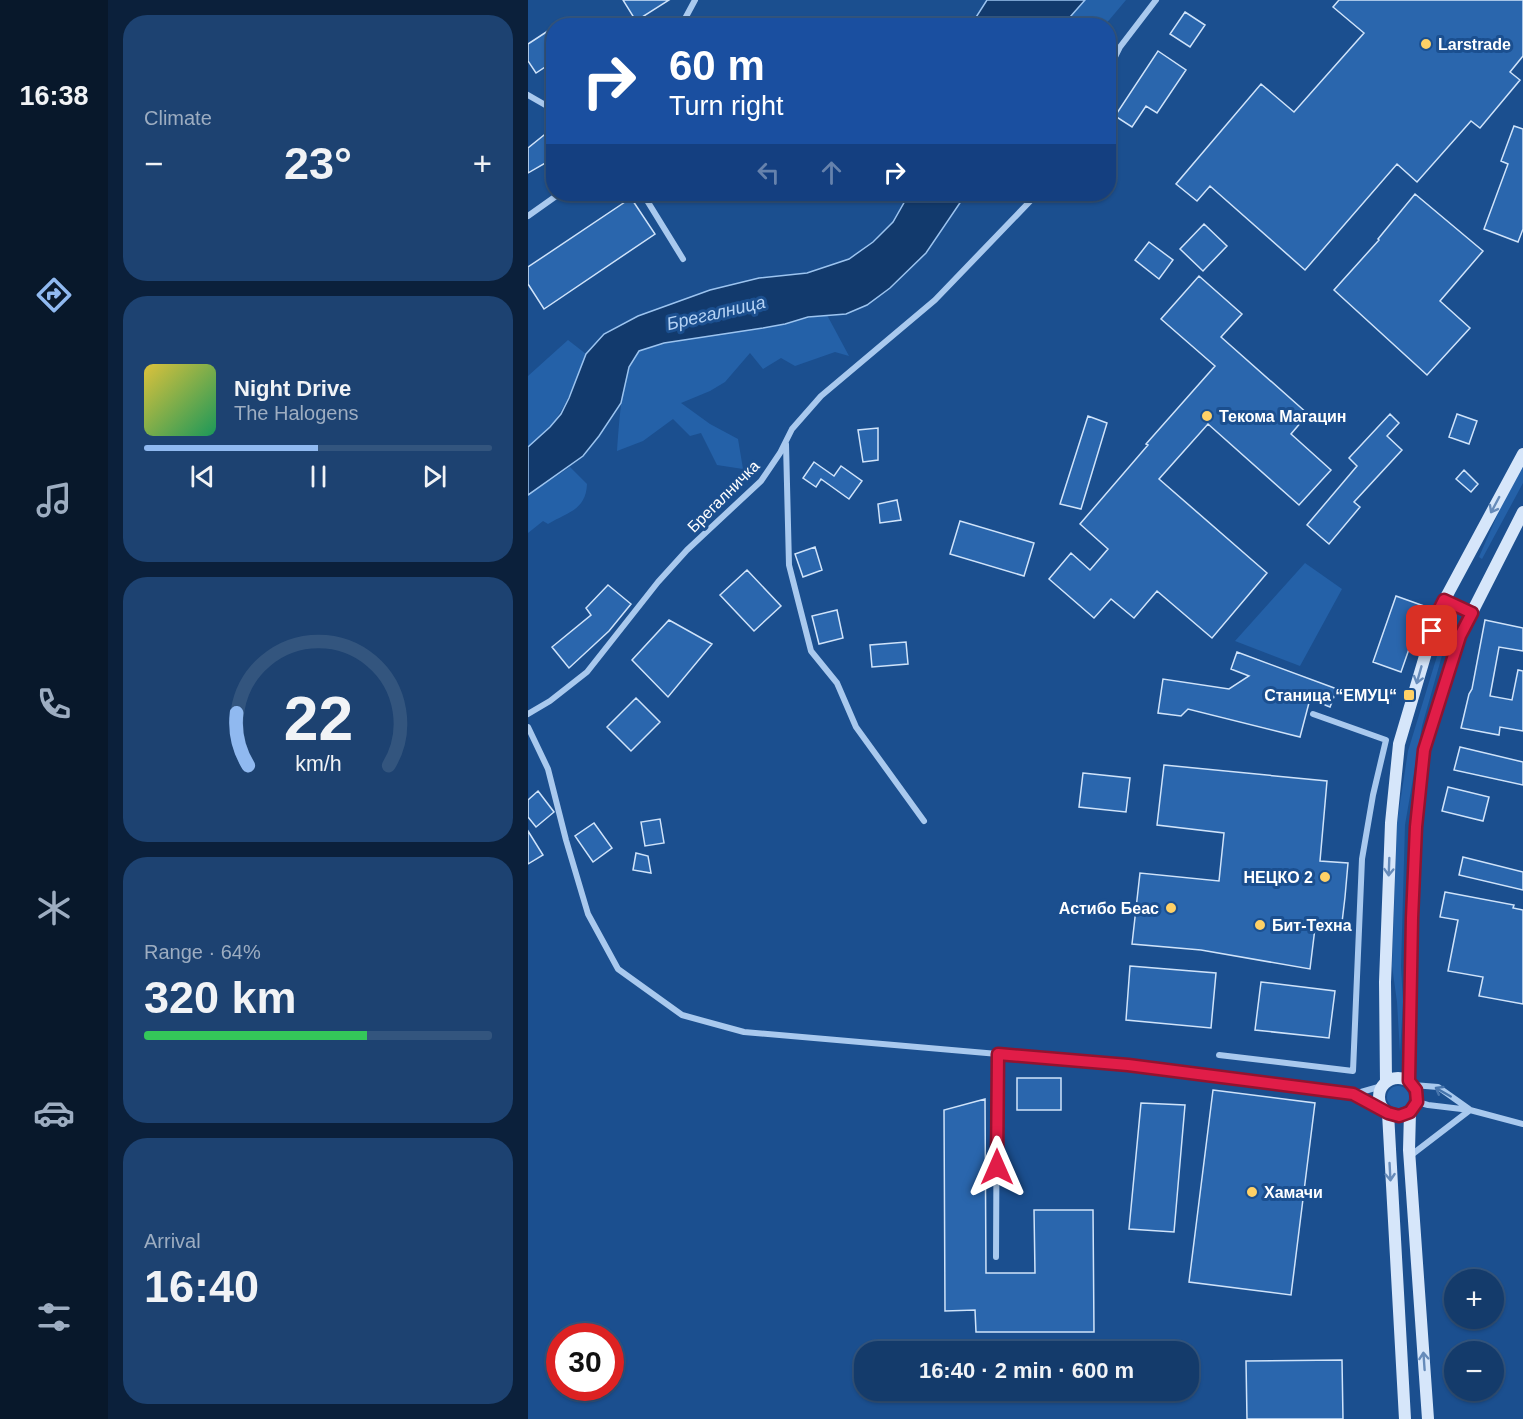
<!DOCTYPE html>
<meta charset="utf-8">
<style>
:root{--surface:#143b6b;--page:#1d4271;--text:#f1f3f6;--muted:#9dadc1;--line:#33557e;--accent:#90b9f0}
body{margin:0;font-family:Arial,sans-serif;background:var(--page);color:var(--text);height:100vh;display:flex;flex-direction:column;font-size:22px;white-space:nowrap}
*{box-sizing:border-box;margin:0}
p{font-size:20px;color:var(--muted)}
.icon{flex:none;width:33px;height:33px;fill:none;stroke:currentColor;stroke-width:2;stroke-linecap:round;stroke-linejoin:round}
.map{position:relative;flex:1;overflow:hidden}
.side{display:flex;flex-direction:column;gap:15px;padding:15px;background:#0b203b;width:420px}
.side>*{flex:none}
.banner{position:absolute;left:18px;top:18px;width:570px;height:183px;border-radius:24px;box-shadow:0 2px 4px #0004,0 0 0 2px var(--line);background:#1a4fa0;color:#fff;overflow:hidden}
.fabs{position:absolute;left:916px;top:1269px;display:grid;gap:12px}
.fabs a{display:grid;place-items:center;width:60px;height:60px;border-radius:50%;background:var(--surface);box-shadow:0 2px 4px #0004,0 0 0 2px var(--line);font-size:30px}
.speed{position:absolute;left:18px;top:1323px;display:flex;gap:12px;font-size:30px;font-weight:700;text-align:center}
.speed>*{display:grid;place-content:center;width:78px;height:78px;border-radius:50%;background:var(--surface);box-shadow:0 2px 4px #0004,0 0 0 2px var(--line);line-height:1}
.speed .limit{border:9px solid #d22;background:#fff;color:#111}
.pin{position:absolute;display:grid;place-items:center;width:51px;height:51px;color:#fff;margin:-26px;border-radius:12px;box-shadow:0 3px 9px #0006}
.me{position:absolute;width:66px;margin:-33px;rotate:0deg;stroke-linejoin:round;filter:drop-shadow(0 0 4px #0008)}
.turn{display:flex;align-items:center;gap:21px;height:126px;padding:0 24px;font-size:27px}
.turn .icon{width:78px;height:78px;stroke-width:2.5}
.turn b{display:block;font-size:42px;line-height:51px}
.lanes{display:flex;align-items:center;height:57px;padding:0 24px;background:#0003;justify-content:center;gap:30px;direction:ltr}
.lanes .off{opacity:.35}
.big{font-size:45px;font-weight:700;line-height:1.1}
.side .card{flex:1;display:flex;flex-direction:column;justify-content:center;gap:9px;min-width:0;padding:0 21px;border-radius:24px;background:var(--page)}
.side .dial{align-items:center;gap:0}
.dial svg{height:156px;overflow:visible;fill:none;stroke:var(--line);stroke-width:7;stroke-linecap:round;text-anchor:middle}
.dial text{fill:var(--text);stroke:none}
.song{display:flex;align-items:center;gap:18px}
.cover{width:72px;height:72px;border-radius:9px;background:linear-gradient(135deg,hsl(50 70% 55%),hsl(150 70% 35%))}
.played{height:6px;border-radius:3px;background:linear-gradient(90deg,var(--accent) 50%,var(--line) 50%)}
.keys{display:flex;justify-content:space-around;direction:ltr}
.heat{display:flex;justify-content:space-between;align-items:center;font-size:33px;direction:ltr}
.charge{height:9px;border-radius:4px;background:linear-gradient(90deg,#34c759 64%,var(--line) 0)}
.trip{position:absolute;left:326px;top:1341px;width:345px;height:60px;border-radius:24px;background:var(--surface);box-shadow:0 2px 4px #0004,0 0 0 2px var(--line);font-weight:700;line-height:60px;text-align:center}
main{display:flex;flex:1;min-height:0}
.menu{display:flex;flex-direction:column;width:108px;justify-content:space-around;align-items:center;background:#08182b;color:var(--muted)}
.menu .icon{width:42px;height:42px}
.menu .current{color:var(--accent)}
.menu b{font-size:27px;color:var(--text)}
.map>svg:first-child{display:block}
.green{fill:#2461a8}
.water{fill:#123a6d;stroke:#9cc4f0;stroke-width:1.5}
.building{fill:#2a66ad;stroke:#cfe3fa;stroke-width:1.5}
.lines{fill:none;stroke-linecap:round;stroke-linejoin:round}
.street{stroke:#a9c9ee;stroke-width:6}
.secondary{stroke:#d6e6fa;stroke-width:12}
.oneway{stroke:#668bba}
.oneway2{stroke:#4674ac}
.route-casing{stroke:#92132f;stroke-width:15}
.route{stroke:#e11d48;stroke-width:10}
.poi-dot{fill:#ffd166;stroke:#1b4f8f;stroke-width:2}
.labels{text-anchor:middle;stroke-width:6;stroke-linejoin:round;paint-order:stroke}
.poi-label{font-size:16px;font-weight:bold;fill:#fff;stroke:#1b4f8f;text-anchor:start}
.street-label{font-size:16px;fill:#fff;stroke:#1b4f8f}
.water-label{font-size:18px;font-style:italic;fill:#b5d3f5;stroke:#1b4f8f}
</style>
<main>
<nav class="menu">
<b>16:38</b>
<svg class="icon current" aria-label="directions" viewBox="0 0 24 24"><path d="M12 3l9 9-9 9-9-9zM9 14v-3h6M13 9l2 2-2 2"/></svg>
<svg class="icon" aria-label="music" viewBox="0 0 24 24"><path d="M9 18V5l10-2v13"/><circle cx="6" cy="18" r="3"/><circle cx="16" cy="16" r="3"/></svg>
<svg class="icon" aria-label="phone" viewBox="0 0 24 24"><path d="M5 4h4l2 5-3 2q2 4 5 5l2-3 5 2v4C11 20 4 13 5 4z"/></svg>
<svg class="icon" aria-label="climate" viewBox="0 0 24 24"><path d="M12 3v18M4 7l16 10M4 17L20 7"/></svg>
<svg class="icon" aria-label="car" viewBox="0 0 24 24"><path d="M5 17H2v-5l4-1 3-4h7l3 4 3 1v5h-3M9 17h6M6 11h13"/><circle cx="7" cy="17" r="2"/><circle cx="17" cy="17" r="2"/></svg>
<svg class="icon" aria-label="filters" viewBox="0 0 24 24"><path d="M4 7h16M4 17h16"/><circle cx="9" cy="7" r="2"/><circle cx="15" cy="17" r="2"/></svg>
</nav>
<section class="side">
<div class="card"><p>Climate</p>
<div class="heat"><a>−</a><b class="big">23°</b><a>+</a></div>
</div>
<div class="card">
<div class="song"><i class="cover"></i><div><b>Night Drive</b><p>The Halogens</p></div></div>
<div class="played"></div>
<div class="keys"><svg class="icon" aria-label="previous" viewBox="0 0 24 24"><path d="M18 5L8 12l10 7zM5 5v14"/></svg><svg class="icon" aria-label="pause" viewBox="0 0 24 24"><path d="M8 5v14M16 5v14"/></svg><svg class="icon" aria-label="next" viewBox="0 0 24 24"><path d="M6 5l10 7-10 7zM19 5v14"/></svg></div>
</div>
<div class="card dial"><svg viewBox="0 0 100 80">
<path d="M14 69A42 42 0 1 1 86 69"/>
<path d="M14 69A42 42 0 0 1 8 42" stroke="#90b9f0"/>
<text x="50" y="56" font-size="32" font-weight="700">22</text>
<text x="50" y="72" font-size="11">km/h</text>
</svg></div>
<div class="card"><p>Range · 64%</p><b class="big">320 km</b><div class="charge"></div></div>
<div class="card"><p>Arrival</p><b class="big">16:40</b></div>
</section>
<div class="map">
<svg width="995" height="1419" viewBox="0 0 995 1419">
<rect width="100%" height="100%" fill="#1b4f8f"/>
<path class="green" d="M557,0H598L577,25L535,26Z
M299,315L321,356L307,352L267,366L253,358L235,369L222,353L197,382L182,391L153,403L182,424L210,439L215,469L189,465L173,433L162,436L145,419L115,441L89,451C91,428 93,369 110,353C124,338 211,332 236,328C257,325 277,317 299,315Z
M40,340L58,354C44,390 33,424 0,447V376Z
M995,466V483L954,559L951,557L983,484Z
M42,467L59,484C58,510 40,512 20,524L15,521L0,533V495Z
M777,563L814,589L772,666L707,641Z
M913,643L917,645L894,726L877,825L873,967L875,1002L872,1053L869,1002L864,966L869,823L880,751Z
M859 1097a11 11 0 1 1 22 0a11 11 0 1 1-22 0Z"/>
<path class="water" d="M459,0H557L535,25H443Z
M381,194H438L398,253L362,288L339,305L318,314L280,317L257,324L235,328L136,343L111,351L101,367L93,403L71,436L55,456L0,495V447L22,427L33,414L41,398L58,354L76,334L110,316L182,290L231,278L279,273L321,259L345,242L365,222Z"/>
<path class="building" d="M95,0H141L108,21Z
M811,0H995V56L982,72L992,80L952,128L943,121L889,182L869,164L777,270L682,186L669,201L648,184L733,84L766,112L836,33L805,7Z
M657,12L677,25L662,47L642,34Z
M26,27V61L8,73L0,61V44Z
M630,51L658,70L629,113L618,106L604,127L587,116Z
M986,126L995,129V229L990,242L956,229L980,164L973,161Z
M26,127V170L19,162L0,173V148Z
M887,194L955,251L912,301L942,328L899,375L806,290L851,240L850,239Z
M103,198L127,234L16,309L0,284V267Z
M676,224L699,246L675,271L652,249Z
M621,242L645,260L631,279L607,260Z
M671,276L714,314L693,337L780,414L763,434L803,470L771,505L680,424L631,479L739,573L684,638L629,591L606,618L583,599L566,618L521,579L543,553L562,570L580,549L552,524L620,445L618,444L687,366L633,319Z
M862,414L871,423L859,436L874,450L826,502L832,507L801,544L779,525L829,466L821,458Z
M929,414L949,421L941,444L921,437Z
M560,416L579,423L553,509L532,504Z
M350,428V460L335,462L330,430Z
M286,462L306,476L313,466L334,481L321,499L293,479L288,487L275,478Z
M936,470L950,484L943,492L928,479Z
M369,500L373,520L352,523L350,504Z
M432,521L506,543L496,576L422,554Z
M287,547L294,570L275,577L267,554Z
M219,570L253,606L226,631L192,595Z
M80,585L103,604L81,631L41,668L24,647L63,615L58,608Z
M868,596L896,606L873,672L845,662Z
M309,610L315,638L291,644L284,616Z
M141,620L184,644L140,697L104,660Z
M957,620L995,628V651L971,647L962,696L984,700L990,670L995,671V731L972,727L971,735L933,728L941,694L944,689Z
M378,642L380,664L344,667L342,645Z
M709,652L809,689L802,707L782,699L772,737L660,709L653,716L630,713L635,679L701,689L721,676L703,669Z
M108,698L132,722L103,751L79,727Z
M932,747L995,762V785L926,770Z
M636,765L799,781L792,861L820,863L817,897L813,931L787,928L782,969L673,950L604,944L612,873L691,881L696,833L629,825Z
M555,773L602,778L598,812L551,807Z
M920,787L961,797L955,821L914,811Z
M10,791L26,812L8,827L0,817V800Z
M132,819L136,843L117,846L113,822Z
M66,823L84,848L65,862L47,836Z
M0,831L15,855L0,864Z
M108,853L120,856L123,873L105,870Z
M935,857L995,872V890L931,875Z
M917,892L986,905L985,908L995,910V1004L951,996L955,977L920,971L930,920L912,917Z
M602,966L688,973L683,1028L598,1020Z
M733,982L807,991L801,1038L727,1030Z
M489,1078H533V1110H489Z
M685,1090L787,1103L763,1295L661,1282Z
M457,1099L458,1273H507L506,1210H565L566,1332H448L447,1310L417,1311L416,1110Z
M613,1103L657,1105L646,1232L601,1229Z
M814,1360L815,1419H719L718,1361Z"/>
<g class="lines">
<path class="street" d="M153,26L167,0
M580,71L592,47L628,0
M0,95L26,110
M115,194L155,259
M0,216L31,194
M258,444L261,565L283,651L309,683L328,727L396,821
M0,714L22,701L59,672L130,582L159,550L233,481L252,453L264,429L293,396L407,300L509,194
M0,727L20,769L38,840L60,914L90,969L154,1015L216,1032L573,1063L689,1075L825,1094L855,1109
M691,1055L825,1071L834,859L845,795L858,740L785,714
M885,1085L910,1087L941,1109
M826,1094L854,1086
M889,1102L900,1105L942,1110L995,1124
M882,1156L942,1110
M468,1257L469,1054"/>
<path class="secondary" d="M916,600L944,613
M851 1097a19 19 0 1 1 38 0a19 19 0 1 1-38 0Z
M881,1081L884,918L888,827L896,750L932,636L995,512
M858,1082L857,982L863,823L871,744L910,612L995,454
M882,1112L881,1150L900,1419
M860,1113L877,1419"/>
</g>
<defs><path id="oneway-shaft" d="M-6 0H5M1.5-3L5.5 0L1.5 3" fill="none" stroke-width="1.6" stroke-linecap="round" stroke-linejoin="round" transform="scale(1.5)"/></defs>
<g class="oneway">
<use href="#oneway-shaft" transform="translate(967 505) rotate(118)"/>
<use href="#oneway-shaft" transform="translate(891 675) rotate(106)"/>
<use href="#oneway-shaft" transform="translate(861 867) rotate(92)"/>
<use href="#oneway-shaft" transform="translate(862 1172) rotate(87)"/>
<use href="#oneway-shaft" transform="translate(896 1361) rotate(-94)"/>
</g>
<use class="oneway2" href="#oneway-shaft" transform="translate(915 1092) rotate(-150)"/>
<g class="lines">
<g class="route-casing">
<path id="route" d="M469,1167L470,1054L600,1065L825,1094L860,1113L871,1116L882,1112L889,1102L888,1090L881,1081L884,918L888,827L896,750L932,636L944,613L916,600L910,612L904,631"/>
</g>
<use href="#route" class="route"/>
</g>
<g class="poi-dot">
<circle cx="898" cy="44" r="6"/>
<circle cx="679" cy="416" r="6"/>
<rect x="875" y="689" width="12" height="12" rx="3"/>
<circle cx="797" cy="877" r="6"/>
<circle cx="643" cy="908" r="6"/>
<circle cx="732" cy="925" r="6"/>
<circle cx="724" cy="1192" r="6"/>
</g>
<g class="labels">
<g class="poi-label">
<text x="910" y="50">Larstrade</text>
<text x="691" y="422">Текома Магацин</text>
<text x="869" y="701" text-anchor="end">Станица “ЕМУЦ“</text>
<text x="785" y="883" text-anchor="end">НЕЦКО 2</text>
<text x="631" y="914" text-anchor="end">Астибо Беас</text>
<text x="744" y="931">Бит-Техна</text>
<text x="736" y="1198">Хамачи</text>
</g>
<g class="street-label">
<text transform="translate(195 496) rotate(-45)" y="6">Брегалничка</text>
</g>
<g class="water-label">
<text transform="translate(188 313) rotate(-13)" y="6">Брегалница</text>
</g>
</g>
</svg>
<div class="fabs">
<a>+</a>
<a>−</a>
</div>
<div class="speed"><div class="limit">30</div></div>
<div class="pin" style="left:904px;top:631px;background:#d93025"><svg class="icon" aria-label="arrive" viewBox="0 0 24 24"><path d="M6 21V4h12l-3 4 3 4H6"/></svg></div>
<svg class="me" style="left:469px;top:1167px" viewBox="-20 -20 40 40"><path d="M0-17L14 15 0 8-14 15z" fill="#e11d48" stroke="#fff" stroke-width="4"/></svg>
<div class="trip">16:40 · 2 min · 600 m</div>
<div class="banner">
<div class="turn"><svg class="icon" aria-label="right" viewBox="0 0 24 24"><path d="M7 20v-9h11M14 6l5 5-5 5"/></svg><div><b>60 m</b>Turn right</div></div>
<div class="lanes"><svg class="icon off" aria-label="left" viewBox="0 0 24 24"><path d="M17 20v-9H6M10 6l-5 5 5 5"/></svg><svg class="icon off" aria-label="ahead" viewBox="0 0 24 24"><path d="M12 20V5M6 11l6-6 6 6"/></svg><svg class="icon" aria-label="right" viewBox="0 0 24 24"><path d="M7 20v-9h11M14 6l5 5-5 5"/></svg></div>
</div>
</div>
</main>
